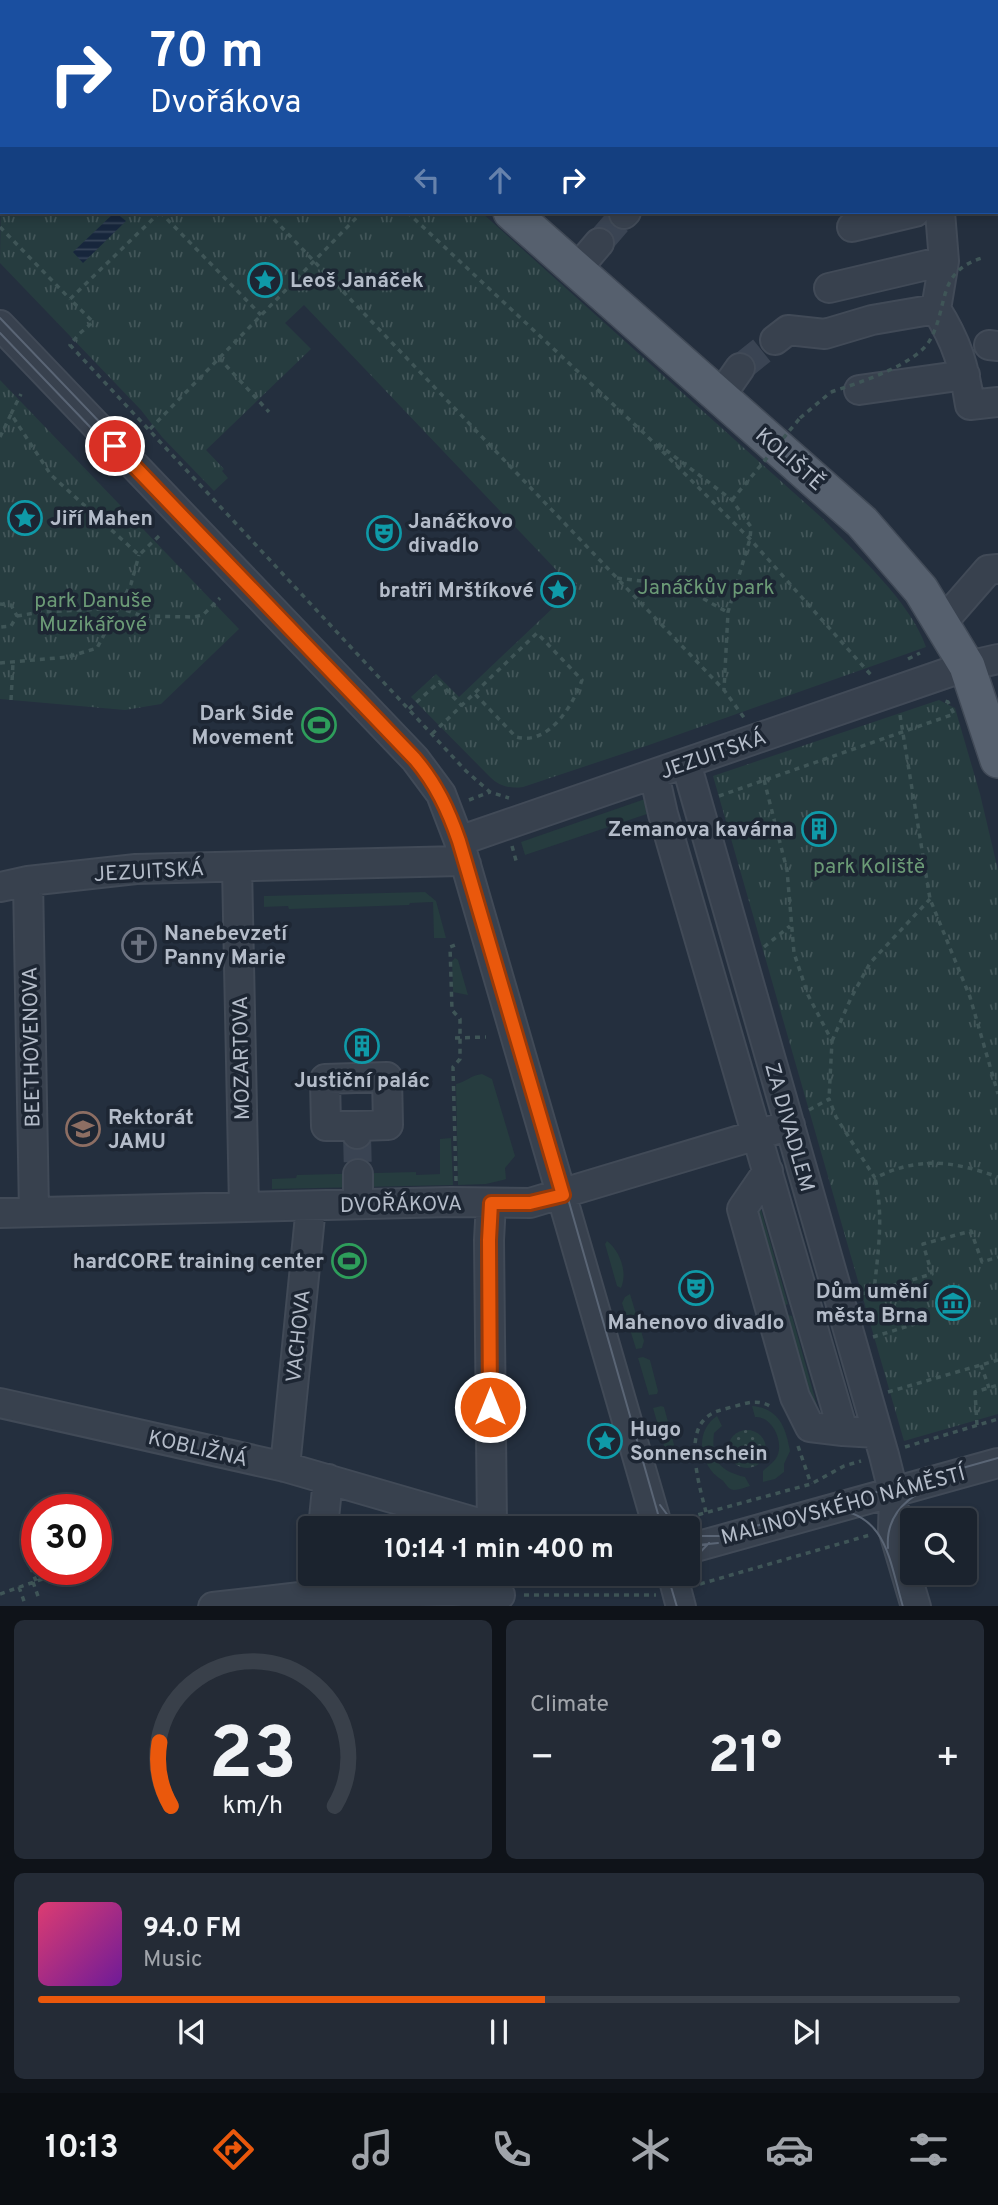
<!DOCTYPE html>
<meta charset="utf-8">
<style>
:root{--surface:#1b232e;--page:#242b36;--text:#f1f3f6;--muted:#a0a4aa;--line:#39404a;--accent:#ea580c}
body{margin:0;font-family:Overpass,sans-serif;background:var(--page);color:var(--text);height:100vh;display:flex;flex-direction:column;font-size:26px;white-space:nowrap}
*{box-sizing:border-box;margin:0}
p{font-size:23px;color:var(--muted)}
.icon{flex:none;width:38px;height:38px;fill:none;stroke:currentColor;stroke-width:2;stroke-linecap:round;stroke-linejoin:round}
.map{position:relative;height:1606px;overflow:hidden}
.drawer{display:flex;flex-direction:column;gap:14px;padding:14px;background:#0f1319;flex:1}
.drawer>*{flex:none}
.hud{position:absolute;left:0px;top:0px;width:999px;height:214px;box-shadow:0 4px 10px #0003,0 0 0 2px var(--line);background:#1a4fa0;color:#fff;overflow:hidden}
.fabs{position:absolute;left:900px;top:1508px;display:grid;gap:14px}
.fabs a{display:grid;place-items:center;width:77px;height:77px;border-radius:7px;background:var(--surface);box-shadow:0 4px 10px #0003,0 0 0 2px var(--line);font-size:35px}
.speed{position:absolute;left:21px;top:1494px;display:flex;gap:14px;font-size:35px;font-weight:700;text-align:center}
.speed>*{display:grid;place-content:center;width:91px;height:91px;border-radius:50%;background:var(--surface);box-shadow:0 4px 10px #0003,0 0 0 2px var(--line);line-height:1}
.speed .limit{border:10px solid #d22;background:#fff;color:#111}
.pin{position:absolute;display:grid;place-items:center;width:60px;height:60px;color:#fff;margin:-30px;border:4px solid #fff;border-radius:50%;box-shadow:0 2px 7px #0007}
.me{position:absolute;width:77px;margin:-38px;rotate:0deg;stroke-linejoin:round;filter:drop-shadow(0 0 5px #0008)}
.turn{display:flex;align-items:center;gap:24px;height:147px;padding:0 35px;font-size:32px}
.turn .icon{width:91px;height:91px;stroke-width:2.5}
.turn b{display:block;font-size:49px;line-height:60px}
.lanes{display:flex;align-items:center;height:66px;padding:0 35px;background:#0003;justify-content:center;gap:35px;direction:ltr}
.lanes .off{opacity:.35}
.big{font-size:52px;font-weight:700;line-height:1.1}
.drawer .widget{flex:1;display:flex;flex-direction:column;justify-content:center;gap:10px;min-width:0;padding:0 24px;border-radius:10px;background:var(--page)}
.drawer .dial{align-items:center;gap:0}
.dial svg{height:182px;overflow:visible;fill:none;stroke:var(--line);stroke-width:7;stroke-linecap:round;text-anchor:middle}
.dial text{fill:var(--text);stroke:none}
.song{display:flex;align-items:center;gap:21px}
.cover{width:84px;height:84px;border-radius:10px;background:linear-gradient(135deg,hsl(340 70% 55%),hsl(280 70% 35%))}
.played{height:7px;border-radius:4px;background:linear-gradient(90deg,var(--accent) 55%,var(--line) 55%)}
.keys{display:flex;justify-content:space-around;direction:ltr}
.heat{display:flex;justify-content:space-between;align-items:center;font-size:38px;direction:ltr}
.drawer .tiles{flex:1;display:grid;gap:14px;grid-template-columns:1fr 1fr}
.widget:last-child{grid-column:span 2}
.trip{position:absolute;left:298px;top:1516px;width:402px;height:70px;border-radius:7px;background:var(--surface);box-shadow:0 4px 10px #0003,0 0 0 2px var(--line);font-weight:700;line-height:70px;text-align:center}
.menu{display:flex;height:112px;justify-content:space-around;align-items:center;background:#0b0e12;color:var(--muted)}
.menu .icon{width:49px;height:49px}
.menu .selected{color:var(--accent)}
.menu b{font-size:32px;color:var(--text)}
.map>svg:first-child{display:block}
.grass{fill:#263c3f}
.park{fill:url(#park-tufts)}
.garden{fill:url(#garden-dots)}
.water{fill:url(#water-rules)}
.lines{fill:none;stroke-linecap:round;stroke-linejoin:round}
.minor-tunnel{stroke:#3a4453;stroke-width:28;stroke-dasharray:28 14;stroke-linecap:butt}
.minor-casing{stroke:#414a57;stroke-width:32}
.major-casing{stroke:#414a57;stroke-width:38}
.path{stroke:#3f5557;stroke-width:3.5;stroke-dasharray:5 5;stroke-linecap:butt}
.minor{stroke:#38414e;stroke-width:28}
.major{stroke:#56606e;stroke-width:35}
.tram{stroke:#5a6575;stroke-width:2}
.path-bridge{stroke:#3f5557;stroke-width:3.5;stroke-dasharray:5 5;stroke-linecap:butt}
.route-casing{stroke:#983908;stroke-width:18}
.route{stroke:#ea580c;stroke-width:12}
.labels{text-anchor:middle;stroke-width:7;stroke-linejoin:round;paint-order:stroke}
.poi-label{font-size:21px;font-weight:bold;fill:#b4bcc9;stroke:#1d2633;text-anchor:start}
.street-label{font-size:21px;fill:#b4bcc9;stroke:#1d2633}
.park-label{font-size:21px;fill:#6b9a76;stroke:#1d2633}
</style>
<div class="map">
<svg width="998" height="1607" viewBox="0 0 998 1607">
<defs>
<pattern id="park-tufts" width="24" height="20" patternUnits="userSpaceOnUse" patternTransform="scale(1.75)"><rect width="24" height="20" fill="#263c3f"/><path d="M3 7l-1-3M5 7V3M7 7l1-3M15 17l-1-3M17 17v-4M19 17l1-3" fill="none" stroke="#435659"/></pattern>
<pattern id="garden-dots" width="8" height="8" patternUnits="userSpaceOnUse" patternTransform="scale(1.75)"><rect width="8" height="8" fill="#263c3f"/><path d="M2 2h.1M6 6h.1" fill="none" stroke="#435659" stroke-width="1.8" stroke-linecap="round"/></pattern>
<pattern id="water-rules" width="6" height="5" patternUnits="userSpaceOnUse" patternTransform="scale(1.75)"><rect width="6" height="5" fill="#17263c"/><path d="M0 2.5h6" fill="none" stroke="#364457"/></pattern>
</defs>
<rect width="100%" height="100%" fill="#242f3e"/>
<path class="grass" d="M645,799L650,813L525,855L521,842Z
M425,892L436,901L446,938H434L433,902L410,903L409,905L289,909L288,906L264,907V896Z
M455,958L458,960L468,995L453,992L452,961Z
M482,1074L492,1079L515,1156L505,1168L506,1179L503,1180L486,1184L458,1185L456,1084C466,1082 471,1075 482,1074Z
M451,1138L453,1185L272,1189V1179L296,1178L297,1175L416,1172V1175L440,1174V1139Z
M758,1199L788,1304L779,1308L753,1205Z
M607,1241C620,1251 628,1272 621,1288L617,1286L605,1244Z
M630,1294L644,1341L642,1348L636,1349L622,1303L625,1297Z
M788,1315L792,1316L821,1420L816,1421L781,1316Z
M643,1357L650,1360L658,1391L657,1394L649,1395L638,1358Z
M661,1406L664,1407L676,1452L675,1459L669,1463L653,1408Z
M752,1406C779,1408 786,1428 790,1451L784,1464V1472L775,1479L763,1482V1471C768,1466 776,1461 778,1454C783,1439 771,1416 755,1417Z
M717,1416L722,1426L714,1433C711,1460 719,1471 745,1477L750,1486C746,1487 739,1490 734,1490C727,1489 726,1483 722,1480C700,1467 693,1432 717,1416Z"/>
<path class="park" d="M2,117V212H481L822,518C855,552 911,602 926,647L649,745L523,787C510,789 499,786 490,777L411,697L436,674L459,697L577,585C573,580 571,577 566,573L562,576L304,305L285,323L311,349L206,450L224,469L222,471L228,478L214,491L162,437L141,410L0,263Z
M0,380L239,629L161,704L125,710L0,699Z
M939,700L955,708L980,794L998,870V1414L904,1441L713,776Z"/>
<path class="garden" d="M728 1449a19 19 0 1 1 38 0a19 19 0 1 1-38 0Z"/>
<path class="water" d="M115,212L126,221L83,263L73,252Z"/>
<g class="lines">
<path class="minor-tunnel" d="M599,243L624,214
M740,368L775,340
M357,1134L358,1174"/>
<g class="minor-casing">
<path id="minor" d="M966,2L971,0
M0,84H2
M940,212L944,261L936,309C957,342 964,366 970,405L998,402
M624,214L626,212
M852,227L915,212
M576,270L599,243
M829,288L944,261
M0,325L415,759L441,794L459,841L658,1528
M775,340L788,330L825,334L872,320L936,309
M989,345L998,346
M859,390L965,375
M719,398L740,368
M941,624L988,570L998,569
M686,763L884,1455L894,1495L893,1529L916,1607
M654,774L663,814L843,1431L877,1433
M459,841L967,666L998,659
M237,867L244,1207
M28,881L34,1212
M0,887L28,881L136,869L460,861L466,864
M357,1126H326L325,1079L387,1077L388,1125L357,1126V1134
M768,1171L742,1209L795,1397L810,1427L843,1431
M358,1174V1204
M491,1203L489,1240L492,1528
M0,1213L451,1202L530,1203L790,1125
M0,1403L285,1467L492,1527
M285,1467L311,1206
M323,1528L328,1479
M688,1549L998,1463
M672,1573L681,1607
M213,1607L317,1595L451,1591L500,1595"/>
</g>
<g class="major-casing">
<path id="major" d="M278,0L280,2
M414,2L416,0
M511,212L862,522L921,590L967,666L998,760"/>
</g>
<path class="path" d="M81,0L84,2
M13,2V0
M0,20L2,19
M0,209L2,207
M160,212L70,299L93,322L79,334L70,345L466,771L490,792L509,798
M160,212L261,315
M267,212L724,690L745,719
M407,212L647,436L750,539L871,675
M0,227L70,299
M219,358L269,412
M11,414L21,394
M800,418L831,392
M150,429L362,212
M0,437L11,414L51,475L139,555L160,535
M658,444L732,500L751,527L750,539L728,612L724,690
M617,578L681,586L727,612
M0,604L11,605L17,616L11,626L0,627
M17,616L41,612L120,608L142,616L194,617L203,615L220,598
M908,659L920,653
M0,663L68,657L97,648L131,584L139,555
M11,700L13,663
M409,709L439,682L462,706
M900,715L930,899L970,997L998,1094
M432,734L537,633L582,680C573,705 549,746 516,737L475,694
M764,780L787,870L794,953L808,995L832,1041L829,1099
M719,796L954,714L948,702L942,700
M469,800L490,792
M512,846L517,864
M764,947L790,926
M455,1038L486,1037
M832,1041L851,998L870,963L930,899
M809,1110L829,1099L836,1117L875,1178C919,1156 953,1161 998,1177
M456,1181L453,1067L460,1059V1019L452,1010L450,947L458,944
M874,1291L932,1274L923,1244L971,1231L982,1262L998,1257
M861,1294L874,1291C878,1252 884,1216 875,1178
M873,1337L915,1324
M981,1365L989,1388
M888,1392L998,1360
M977,1425L975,1392L998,1385
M798,1446L811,1484
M905,1447L998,1419
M706,1512C700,1489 686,1441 703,1421C710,1412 721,1410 732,1407C747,1403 759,1398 773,1408
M679,1520L811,1484L844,1466L861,1461
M27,1558L36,1581
M82,1570L85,1579L87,1578
M65,1571L72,1589
M33,1582L39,1599
M700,1584L870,1535
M19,1587L25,1604
M0,1594L68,1570
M524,1595H656"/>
<use href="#minor" class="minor"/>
<use href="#major" class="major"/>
<path class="tram" d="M259,2L266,0
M302,2L309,0
M0,78L2,77
M0,90L2,89
M0,318L419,756C452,796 461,827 476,876L662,1528
M0,333L116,454
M420,774L435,795L448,822L536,1121
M660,1505L672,1521L681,1528
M825,1509C887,1509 889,1560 903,1607
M688,1531L702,1536H720L998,1458
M688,1543L698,1545L718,1543
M888,1548C885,1512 912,1493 942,1482
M688,1565L709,1543
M667,1573L677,1607"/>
<path class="path-bridge" d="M831,392C858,383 916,365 930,340C949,306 936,272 982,258
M732,500L800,418"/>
</g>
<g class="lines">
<g class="route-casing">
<path id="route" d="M115,446L415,759C436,784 448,809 459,841L563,1195L530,1203H491L489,1240L490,1407"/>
</g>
<use href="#route" class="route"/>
</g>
<defs>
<g id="sight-ring" transform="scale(1.75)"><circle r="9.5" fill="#1d2633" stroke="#0f9aa8" stroke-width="1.5"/><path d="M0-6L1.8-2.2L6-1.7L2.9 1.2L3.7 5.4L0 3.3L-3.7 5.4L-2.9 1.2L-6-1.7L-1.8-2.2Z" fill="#0f9aa8"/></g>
<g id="theatre-ring" transform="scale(1.75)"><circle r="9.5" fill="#1d2633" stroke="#0f9aa8" stroke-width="1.5"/><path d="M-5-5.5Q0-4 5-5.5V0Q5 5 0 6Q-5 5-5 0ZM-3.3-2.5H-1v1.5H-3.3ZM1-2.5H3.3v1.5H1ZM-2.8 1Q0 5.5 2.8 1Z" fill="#0f9aa8"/></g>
<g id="stadium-ring" transform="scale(1.75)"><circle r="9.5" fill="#1d2633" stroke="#2e9e5b" stroke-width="1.5"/><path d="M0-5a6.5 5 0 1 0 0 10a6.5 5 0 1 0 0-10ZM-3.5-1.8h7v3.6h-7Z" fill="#2e9e5b"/></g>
<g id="building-ring" transform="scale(1.75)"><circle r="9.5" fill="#1d2633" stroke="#0f9aa8" stroke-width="1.5"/><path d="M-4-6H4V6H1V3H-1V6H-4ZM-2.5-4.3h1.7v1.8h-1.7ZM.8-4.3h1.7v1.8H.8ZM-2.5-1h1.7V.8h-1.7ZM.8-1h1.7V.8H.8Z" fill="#0f9aa8"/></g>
<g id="church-ring" transform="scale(1.75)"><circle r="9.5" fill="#1d2633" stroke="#6b7280" stroke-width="1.5"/><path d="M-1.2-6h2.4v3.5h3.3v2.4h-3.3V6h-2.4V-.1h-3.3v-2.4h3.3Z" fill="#6b7280"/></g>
<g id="university-ring" transform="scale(1.75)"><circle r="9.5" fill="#1d2633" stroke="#8d6e63" stroke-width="1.5"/><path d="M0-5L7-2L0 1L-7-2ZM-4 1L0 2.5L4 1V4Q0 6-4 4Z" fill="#8d6e63"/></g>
<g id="museum-ring" transform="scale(1.75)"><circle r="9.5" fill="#1d2633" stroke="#0f9aa8" stroke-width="1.5"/><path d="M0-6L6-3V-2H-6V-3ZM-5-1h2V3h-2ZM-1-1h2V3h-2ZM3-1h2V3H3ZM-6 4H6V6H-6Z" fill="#0f9aa8"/></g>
</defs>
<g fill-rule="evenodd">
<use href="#sight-ring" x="265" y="280"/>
<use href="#sight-ring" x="25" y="518"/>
<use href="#theatre-ring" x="384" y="533"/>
<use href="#sight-ring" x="558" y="590"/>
<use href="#stadium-ring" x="319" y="725"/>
<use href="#building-ring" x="819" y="829"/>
<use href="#church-ring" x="139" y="945"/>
<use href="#building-ring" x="362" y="1046"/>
<use href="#university-ring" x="83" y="1129"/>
<use href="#stadium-ring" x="349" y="1261"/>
<use href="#theatre-ring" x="696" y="1288"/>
<use href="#museum-ring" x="953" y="1303"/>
<use href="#sight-ring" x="605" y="1441"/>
</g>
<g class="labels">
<g class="poi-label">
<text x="290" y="287">Leoš Janáček</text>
<text x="50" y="525">Jiří Mahen</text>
<text x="408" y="528">Janáčkovo<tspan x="408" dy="24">divadlo</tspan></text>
<text x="534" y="597" text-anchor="end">bratři Mrštíkové</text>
<text x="294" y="720" text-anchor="end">Dark Side<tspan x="294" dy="24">Movement</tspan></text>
<text x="794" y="836" text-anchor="end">Zemanova kavárna</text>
<text x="164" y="940">Nanebevzetí<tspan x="164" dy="24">Panny Marie</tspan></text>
<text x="362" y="1087" text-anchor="middle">Justiční palác</text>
<text x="108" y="1124">Rektorát<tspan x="108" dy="24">JAMU</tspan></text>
<text x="324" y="1268" text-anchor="end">hardCORE training center</text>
<text x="928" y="1298" text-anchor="end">Dům umění<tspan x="928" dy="24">města Brna</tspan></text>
<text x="696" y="1329" text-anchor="middle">Mahenovo divadlo</text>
<text x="630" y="1436">Hugo<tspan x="630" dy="24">Sonnenschein</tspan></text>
</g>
<g class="street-label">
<text transform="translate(790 459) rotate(41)" y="7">KOLIŠTĚ</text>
<text transform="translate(713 754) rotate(-19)" y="7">JEZUITSKÁ</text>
<text transform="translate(149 871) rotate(-3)" y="7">JEZUITSKÁ</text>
<text transform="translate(31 1047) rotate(-91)" y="7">BEETHOVENOVA</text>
<text transform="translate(241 1058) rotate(-91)" y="7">MOZARTOVA</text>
<text transform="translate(790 1127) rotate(74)" y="7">ZA DIVADLEM</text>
<text transform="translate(401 1204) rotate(-1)" y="7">DVOŘÁKOVA</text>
<text transform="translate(298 1336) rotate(-84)" y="7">VACHOVA</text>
<text transform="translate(198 1448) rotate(13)" y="7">KOBLIŽNÁ</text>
<text transform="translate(843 1505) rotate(-15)" y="7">MALINOVSKÉHO NÁMĚSTÍ</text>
</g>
<g class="park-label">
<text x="706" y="594">Janáčkův park</text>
<text x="93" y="607">park Danuše<tspan x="93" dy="24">Muzikářové</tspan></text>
<text x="869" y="873">park Koliště</text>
</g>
</g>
</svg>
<div class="fabs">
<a><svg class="icon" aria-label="search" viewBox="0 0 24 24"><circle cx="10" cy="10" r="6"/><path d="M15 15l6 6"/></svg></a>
</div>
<div class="speed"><div class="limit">30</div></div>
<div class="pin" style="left:115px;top:446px;background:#d93025"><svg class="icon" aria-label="arrive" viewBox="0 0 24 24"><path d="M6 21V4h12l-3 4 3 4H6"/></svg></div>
<svg class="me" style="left:490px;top:1407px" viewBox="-20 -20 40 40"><circle r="17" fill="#ea580c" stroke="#fff" stroke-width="3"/><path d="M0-11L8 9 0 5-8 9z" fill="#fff"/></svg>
<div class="trip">10:14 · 1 min · 400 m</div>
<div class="hud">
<div class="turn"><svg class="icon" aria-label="right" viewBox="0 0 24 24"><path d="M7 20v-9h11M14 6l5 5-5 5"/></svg><div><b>70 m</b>Dvořákova</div></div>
<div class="lanes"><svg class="icon off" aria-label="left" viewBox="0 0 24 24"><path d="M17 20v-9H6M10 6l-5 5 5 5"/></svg><svg class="icon off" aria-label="ahead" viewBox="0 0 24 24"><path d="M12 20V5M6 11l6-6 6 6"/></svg><svg class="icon" aria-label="right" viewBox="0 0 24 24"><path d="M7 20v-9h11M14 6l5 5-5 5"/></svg></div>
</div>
</div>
<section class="drawer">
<div class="tiles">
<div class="widget dial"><svg viewBox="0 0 100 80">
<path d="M14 69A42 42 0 1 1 86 69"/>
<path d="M14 69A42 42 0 0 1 9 41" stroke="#ea580c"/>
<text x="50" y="56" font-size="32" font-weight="700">23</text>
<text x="50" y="72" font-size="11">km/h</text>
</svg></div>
<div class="widget"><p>Climate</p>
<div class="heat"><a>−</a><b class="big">21°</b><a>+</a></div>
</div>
<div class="widget">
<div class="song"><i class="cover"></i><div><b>94.0 FM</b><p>Music</p></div></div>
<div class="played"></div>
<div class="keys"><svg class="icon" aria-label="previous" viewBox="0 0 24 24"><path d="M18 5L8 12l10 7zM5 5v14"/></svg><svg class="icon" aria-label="pause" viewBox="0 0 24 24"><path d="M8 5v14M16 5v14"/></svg><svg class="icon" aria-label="next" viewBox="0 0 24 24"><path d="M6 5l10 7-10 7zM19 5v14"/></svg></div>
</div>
</div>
</section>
<nav class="menu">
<b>10:13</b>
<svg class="icon selected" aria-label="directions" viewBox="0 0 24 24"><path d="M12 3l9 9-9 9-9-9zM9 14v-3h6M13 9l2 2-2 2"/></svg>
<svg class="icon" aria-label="music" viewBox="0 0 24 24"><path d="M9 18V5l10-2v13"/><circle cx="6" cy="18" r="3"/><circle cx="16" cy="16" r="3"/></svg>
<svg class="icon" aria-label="phone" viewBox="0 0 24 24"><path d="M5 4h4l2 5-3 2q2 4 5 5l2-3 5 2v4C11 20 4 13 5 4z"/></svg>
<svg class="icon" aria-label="climate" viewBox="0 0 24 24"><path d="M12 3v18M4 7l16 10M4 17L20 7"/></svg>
<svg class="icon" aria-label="car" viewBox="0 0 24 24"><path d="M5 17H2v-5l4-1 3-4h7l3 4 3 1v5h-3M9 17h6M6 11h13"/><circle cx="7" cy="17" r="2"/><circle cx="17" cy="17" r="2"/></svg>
<svg class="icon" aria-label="filters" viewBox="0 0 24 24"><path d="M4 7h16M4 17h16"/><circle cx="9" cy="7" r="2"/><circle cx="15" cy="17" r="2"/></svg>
</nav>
